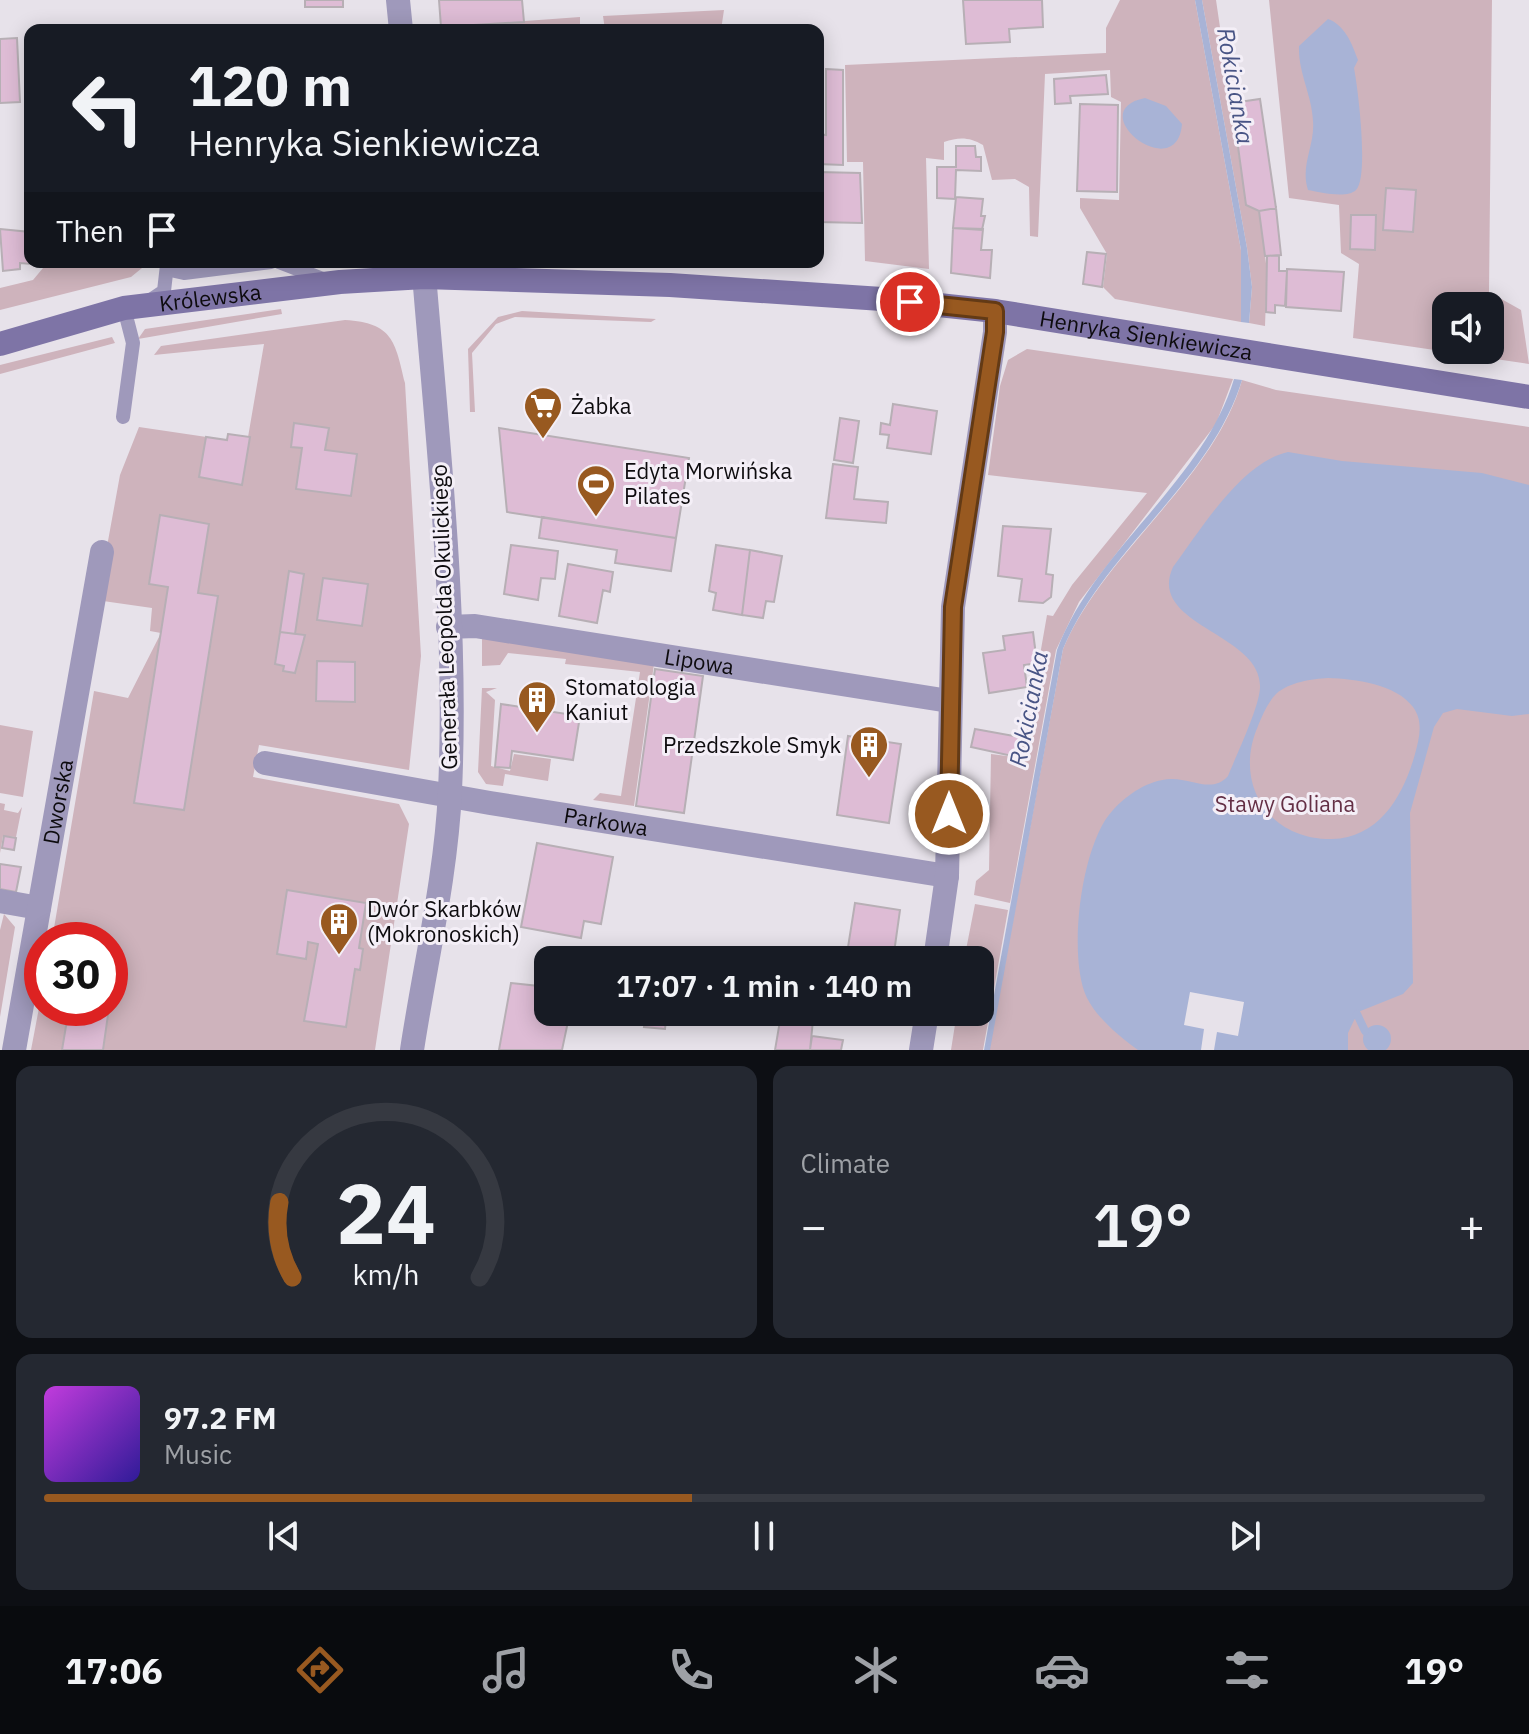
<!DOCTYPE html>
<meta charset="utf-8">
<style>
:root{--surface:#171b24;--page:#242831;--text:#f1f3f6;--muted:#9ea1a6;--line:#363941;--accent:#985920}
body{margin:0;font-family:"IBM Plex Sans",sans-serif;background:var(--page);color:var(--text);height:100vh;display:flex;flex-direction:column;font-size:30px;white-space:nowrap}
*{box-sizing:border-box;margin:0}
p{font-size:26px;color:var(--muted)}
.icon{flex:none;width:44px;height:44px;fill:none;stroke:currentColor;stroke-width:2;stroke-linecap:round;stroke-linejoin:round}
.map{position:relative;height:1050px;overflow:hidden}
.details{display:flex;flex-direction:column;gap:16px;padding:16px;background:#0d0f14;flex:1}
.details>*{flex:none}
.hud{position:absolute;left:24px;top:24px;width:800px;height:244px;border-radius:16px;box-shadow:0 4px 20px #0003;background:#171b24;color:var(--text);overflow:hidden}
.controls{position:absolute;left:1432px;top:292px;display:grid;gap:16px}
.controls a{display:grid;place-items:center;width:72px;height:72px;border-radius:16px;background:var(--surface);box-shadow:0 4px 20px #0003;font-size:40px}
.speed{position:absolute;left:24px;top:922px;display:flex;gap:16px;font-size:40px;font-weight:700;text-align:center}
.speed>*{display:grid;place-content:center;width:104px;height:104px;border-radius:50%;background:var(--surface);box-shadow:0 4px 20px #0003;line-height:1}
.speed .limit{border:12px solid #d22;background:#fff;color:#111}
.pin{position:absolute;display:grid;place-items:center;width:68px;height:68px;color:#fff;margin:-34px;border:4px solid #fff;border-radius:50%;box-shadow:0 2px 8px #0007}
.me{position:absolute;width:88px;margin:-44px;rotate:0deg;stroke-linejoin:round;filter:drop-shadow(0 0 6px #0008)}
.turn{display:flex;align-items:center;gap:28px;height:168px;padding:0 32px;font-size:36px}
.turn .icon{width:104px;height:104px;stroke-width:2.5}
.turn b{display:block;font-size:56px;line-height:68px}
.then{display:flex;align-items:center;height:76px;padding:0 32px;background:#0003;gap:16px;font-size:30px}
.big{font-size:60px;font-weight:600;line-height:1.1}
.details .card{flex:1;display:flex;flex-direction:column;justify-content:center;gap:12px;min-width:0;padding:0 28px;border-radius:16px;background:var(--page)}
.details .dial{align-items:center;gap:0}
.dial svg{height:208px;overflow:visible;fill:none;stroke:var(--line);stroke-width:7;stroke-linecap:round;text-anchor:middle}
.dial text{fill:var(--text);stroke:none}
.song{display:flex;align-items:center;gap:24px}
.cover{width:96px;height:96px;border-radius:12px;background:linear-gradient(135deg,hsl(290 70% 55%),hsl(250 70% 35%))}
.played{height:8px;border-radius:4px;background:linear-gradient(90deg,var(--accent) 45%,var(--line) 45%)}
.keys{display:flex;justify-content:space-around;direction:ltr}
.heat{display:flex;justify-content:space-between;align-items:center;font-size:44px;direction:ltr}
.details .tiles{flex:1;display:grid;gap:16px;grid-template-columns:1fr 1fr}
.card:last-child{grid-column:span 2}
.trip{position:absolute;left:534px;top:946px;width:460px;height:80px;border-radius:16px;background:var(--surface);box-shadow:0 4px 20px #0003;font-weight:600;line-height:80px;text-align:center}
.tab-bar{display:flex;height:128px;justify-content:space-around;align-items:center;background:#090b0e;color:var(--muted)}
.tab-bar .icon{width:56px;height:56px}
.tab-bar .selected{color:var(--accent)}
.tab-bar b{font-size:36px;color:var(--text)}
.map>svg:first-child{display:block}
.green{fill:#ceb3bc;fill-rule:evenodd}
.water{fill:#a8b3d6;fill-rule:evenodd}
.pier{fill:#e7e2ea}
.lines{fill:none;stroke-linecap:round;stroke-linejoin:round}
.stream{stroke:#a8b3d6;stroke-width:8}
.building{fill:#debcd5;stroke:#b7afb5;stroke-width:2}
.service{stroke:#9f99bb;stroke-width:14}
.minor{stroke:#9f99bb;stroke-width:24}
.tertiary{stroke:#9f99bb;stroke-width:24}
.secondary{stroke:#7e74a6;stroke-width:24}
.route-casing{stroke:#633a15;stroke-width:20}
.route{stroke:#985920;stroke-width:14}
.labels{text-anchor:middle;stroke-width:6;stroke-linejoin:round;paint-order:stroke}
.street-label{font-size:22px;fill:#0d0b0e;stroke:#f4eff7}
.poi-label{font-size:22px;fill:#0d0b0e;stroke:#f4eff7;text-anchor:start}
.park-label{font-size:22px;fill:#642f45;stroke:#f4eff7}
.water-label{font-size:24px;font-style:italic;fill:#485485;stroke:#f4eff7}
</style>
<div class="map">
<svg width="1529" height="1050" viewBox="0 0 1529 1050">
<rect width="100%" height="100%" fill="#e7e2ea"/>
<path class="green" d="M1120,0H1195L1241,250V322L1115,299L1103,287L1107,254L1080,208V198L1119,200L1121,102L1111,97L1110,70L1045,74L1038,237L1030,236L1029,187L1015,179L992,180L983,145C969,137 959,137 944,142V160L926,158L929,269L865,261L863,162H847L845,65L1106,53V28Z
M1202,0H1216L1246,205L1259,211L1267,271L1265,326L1249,323L1252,287L1247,248Z
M1269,0H1492L1489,292L1521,310L1529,364L1353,338L1359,264L1341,253L1339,205L1289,198ZM1446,306H1490V350H1446Z
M724,10L721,30H605L603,16Z
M580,17V30L441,27Z
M48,262H139L142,268L131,277L0,310V288L33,280Z
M281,309L282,314L138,339L145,329Z
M522,311L656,319L651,322L515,317L496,324L472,353L475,412H470L468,349L498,317Z
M345,320C393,323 395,341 405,383L421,656L409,770L259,745L253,777L399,804L409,824L375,1050H31L42,992V1008H110V940H52L94,691L128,698L161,633L150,631L152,608L103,601L98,596L120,475L139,427L247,443L264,344L154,355L161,346Z
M112,337L115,343L0,374V365Z
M1027,349L1233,379L1216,424L1079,602L1056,650L1010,903L974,895L976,881L989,870L991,754L1022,758L1047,615L1053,616L1072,585L1147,493L988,475L1000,386L1008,360Z
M1242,380L1276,390L1529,427V1050H989L1063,649C1104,552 1214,480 1242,380Z
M482,635L654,664L634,806L593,800L600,793L621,796L640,672L565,664L566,659L508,653L500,665L482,666Z
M482,688H497L486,692L495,700L491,766L510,771L514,754L551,759L548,781L505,774L503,786L486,784L478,772Z
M0,725L33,731L23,797L0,793Z
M0,803L5,804L4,810L18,813L22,807L16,837L3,836L0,853Z
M975,904L1008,910L983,1050H951L957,1012H980V960H964Z
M4,914L15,927L0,1017V930Z"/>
<path class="water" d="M1195,0H1202L1247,248L1252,287L1249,323L1241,322V250Z
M1328,19C1345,25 1352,44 1358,60L1354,68C1358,88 1369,177 1356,190C1347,199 1319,192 1308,190C1300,165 1315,146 1313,121C1312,95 1298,73 1299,46Z
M1145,98L1166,106L1182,124C1177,187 1080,111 1145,98Z
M1234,379L1242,380C1210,484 1105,549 1063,649L990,1050H984L1057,650C1095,549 1203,482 1234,379Z
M1288,452L1342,461L1482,473L1529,485V714L1512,716L1457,709L1443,713L1434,727L1410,813L1413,983L1403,994L1358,1012L1348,1033V1050H1138C1120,1037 1097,1018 1087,998C1067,957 1081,843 1113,810C1128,794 1148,780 1171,779C1190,778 1213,794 1228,776C1236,756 1259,708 1260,688C1263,633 1146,626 1173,567C1200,531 1241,462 1288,452ZM1328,678C1355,679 1396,684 1413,707C1424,722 1419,739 1415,754C1404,794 1380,838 1332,839C1268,840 1233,783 1258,726C1262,716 1268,702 1276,694C1289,682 1312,679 1328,678Z
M1363 1039a14 14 0 1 1 28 0a14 14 0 1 1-28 0Z"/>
<path class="pier" d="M1190,992L1244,1002L1238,1036L1217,1032L1214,1050H1201L1204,1029L1184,1025Z"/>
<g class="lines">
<path class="stream" d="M1357,1014L1365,1031"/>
</g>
<path class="building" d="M305,0H343V7H305Z
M439,0H522L524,22L441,27Z
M963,0H1042L1043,27L1009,29L1010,42L966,44Z
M17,38L20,102L0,103V39Z
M826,69L843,70V165L818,164V134L826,135Z
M1106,75L1108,94L1070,96L1071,103L1055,104L1054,79Z
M1260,99L1276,208L1259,211L1246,205L1232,103Z
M1080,104L1118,105L1117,192L1077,191Z
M956,146H975L976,157H981V171L956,170L955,199L937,198V167H956Z
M818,172L860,173L862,223L818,222Z
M1386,188L1416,190L1413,232L1383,230Z
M956,197L983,199L981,216H985L982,230L953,228Z
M1276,208L1281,255L1265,256L1259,211Z
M1351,215H1376L1375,250L1350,249Z
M953,228L983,229L981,250H992L990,278L951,273Z
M0,229L30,232L31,264L20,263V269L3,271Z
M1087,252L1106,254L1102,287L1083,284Z
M1279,255V271H1287L1285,306L1275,305V313L1266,312L1267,256Z
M1287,269L1344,272L1341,311L1286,307Z
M893,404L937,411L931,454L887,448L889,435L880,434L881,423L890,425Z
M840,418L859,421L853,463L834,460Z
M294,423L329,428L325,450L357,454L351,496L296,489L302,448L291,447Z
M499,428L689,458L676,538L507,512Z
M228,434L250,437L242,485L199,477L206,437L227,440Z
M833,464L858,467L854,499L888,502L886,523L826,518Z
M160,515L209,524L198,593L218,596L184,810L134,803L168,587L149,584Z
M542,517L676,538L671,571L615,563L617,550L539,538Z
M1003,526L1051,529L1046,574L1053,575L1051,597L1043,603L1019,601L1022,579L998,576Z
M511,545L558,551L555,579L541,578L538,600L504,594Z
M716,545L750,550L742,615L713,610L716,593L709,591Z
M750,550L782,556L774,602L766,601L763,618L742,615Z
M568,564L613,572L610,592L603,590L597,623L559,616Z
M289,571L304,574L295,634L280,632Z
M323,578L368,584L362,626L317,620Z
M280,632L305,635L295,673L283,671L284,666L275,664Z
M1033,632L1037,663L1024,665L1027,687L989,693L983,653L1005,650L1003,636Z
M317,661L355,662V702L316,701Z
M655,669L703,676L684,813L636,806Z
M501,704L580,716L573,760L512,751L510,768L495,767Z
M975,729L1025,738L1021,758L971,747Z
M848,736L901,744L889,823L837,815Z
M4,836L16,838L14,850L2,848Z
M537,843L613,857L601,924L584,921L581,938L521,927Z
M0,864L21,867L16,892L0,889Z
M287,890L366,903L359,948L363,949L360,970L355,969L346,1027L304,1021L318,944L308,942L306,959L277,954Z
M855,903L900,910L893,960H846Z
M625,949L675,957L676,950L689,952L688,958L693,959L624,960Z
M511,983L548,987V1012H570L562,1050H499Z
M69,1008H109L103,1050H62Z
M646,1012H667L665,1029L644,1027Z
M781,1015L813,1020L810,1050H775Z
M812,1036L843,1040L841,1050H810Z"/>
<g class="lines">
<path class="service" d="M165,262L175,271L184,273L271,262
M279,262L328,281
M149,301L164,291L167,265
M123,417L133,343L124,308L129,307"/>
<g class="minor">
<path id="s1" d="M448,627L475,626L949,701"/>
<path id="s2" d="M265,763L490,803L947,876"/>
<path d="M0,901L39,908"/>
<path d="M935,960L947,876L953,607L995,332V311"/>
<path id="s3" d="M14,1050L102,552"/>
<path d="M921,1050L927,1012"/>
</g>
<path class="tertiary" d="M398,0L401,30
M412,1050C425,964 446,878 450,791C458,615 437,437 423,262"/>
<path class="secondary" id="s4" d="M0,344L124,308L340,282L424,277L670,285L882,299L995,311L1529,397"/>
</g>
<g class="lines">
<g class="route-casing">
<path id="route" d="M910,302L995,311V332L953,607L949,814"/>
</g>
<use href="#route" class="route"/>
</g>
<defs>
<g id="supermarket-pin" transform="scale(2)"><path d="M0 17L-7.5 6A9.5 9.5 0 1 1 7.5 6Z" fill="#985920" stroke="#f4eff7"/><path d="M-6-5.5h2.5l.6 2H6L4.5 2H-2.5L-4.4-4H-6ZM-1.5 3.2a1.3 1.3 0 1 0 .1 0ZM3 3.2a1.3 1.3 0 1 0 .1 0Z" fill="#fff"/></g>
<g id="stadium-pin" transform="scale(2)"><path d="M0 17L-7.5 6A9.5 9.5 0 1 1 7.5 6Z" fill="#985920" stroke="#f4eff7"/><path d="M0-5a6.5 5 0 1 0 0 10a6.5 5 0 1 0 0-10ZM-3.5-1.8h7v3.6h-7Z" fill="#fff"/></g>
<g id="building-pin" transform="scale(2)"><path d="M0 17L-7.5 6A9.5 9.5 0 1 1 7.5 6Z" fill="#985920" stroke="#f4eff7"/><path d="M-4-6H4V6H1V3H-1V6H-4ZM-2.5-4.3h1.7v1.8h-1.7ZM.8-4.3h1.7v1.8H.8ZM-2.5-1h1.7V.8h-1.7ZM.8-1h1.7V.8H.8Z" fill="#fff"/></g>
</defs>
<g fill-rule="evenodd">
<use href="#supermarket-pin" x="543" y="406"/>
<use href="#stadium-pin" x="596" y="484"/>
<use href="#building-pin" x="537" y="700"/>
<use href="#building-pin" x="869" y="745"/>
<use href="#building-pin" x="339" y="922"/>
</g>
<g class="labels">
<g class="street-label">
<text dy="8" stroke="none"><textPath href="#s4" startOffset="216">Królewska</textPath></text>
<text dy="8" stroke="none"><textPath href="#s4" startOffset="1156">Henryka Sienkiewicza</textPath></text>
<text transform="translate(444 617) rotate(-92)" y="8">Generała Leopolda Okulickiego</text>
<text dy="8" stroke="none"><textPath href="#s1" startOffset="254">Lipowa</textPath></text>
<text dy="8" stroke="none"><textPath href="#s3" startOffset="252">Dworska</textPath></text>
<text dy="8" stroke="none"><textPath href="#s2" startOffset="346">Parkowa</textPath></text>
</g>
<g class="poi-label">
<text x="571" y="414">Żabka</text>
<text x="624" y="479">Edyta Morwińska<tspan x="624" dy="25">Pilates</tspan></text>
<text x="565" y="695">Stomatologia<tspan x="565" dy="25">Kaniut</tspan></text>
<text x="841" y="753" text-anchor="end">Przedszkole Smyk</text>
<text x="367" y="917">Dwór Skarbków<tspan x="367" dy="25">(Mokronoskich)</tspan></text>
</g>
<g class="park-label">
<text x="1285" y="812">Stawy Goliana</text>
</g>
<g class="water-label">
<text transform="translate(1235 86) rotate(80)" y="8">Rokicianka</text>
<text transform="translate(1029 709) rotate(-79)" y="8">Rokicianka</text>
</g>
</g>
</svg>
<div class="controls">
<a><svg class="icon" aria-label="sound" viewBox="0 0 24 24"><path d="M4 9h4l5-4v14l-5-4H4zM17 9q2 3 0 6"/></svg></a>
</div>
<div class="speed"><div class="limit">30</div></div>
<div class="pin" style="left:910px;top:302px;background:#d93025"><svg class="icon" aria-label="arrive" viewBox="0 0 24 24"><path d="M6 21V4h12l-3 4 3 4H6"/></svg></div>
<svg class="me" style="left:949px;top:814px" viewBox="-20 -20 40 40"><circle r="17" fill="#985920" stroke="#fff" stroke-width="3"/><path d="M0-11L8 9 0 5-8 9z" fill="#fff"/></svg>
<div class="trip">17:07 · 1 min · 140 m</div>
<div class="hud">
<div class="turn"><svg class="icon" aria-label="left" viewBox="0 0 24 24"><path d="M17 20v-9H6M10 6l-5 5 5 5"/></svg><div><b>120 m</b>Henryka Sienkiewicza</div></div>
<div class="then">Then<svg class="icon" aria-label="arrive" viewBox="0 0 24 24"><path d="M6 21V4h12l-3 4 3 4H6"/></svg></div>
</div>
</div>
<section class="details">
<div class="tiles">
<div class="card dial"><svg viewBox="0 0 100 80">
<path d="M14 69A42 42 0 1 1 86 69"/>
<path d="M14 69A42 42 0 0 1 9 40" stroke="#985920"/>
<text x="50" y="56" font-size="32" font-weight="700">24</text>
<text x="50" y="72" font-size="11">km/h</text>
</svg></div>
<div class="card"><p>Climate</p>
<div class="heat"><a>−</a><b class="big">19°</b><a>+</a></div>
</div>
<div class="card">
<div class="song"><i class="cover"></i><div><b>97.2 FM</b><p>Music</p></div></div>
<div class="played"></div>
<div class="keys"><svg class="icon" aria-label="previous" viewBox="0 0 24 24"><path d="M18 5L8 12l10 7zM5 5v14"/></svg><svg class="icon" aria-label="pause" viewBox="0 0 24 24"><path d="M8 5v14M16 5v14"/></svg><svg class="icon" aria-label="next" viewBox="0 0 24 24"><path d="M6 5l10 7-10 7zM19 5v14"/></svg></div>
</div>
</div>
</section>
<nav class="tab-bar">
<b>17:06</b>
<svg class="icon selected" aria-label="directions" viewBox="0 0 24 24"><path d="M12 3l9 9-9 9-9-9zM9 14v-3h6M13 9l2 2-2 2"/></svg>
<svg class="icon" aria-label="music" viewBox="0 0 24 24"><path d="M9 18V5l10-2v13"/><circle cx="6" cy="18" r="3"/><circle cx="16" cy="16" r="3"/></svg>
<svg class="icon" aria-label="phone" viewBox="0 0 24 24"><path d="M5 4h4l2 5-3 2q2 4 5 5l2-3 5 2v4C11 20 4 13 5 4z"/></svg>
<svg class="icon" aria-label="climate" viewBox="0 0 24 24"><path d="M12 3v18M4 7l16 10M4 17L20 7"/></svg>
<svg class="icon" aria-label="car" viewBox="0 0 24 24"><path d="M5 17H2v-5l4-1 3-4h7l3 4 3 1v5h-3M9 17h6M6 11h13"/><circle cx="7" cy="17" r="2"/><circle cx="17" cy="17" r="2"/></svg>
<svg class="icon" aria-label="filters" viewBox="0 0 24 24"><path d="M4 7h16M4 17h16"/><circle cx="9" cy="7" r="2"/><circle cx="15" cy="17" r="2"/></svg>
<b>19°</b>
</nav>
